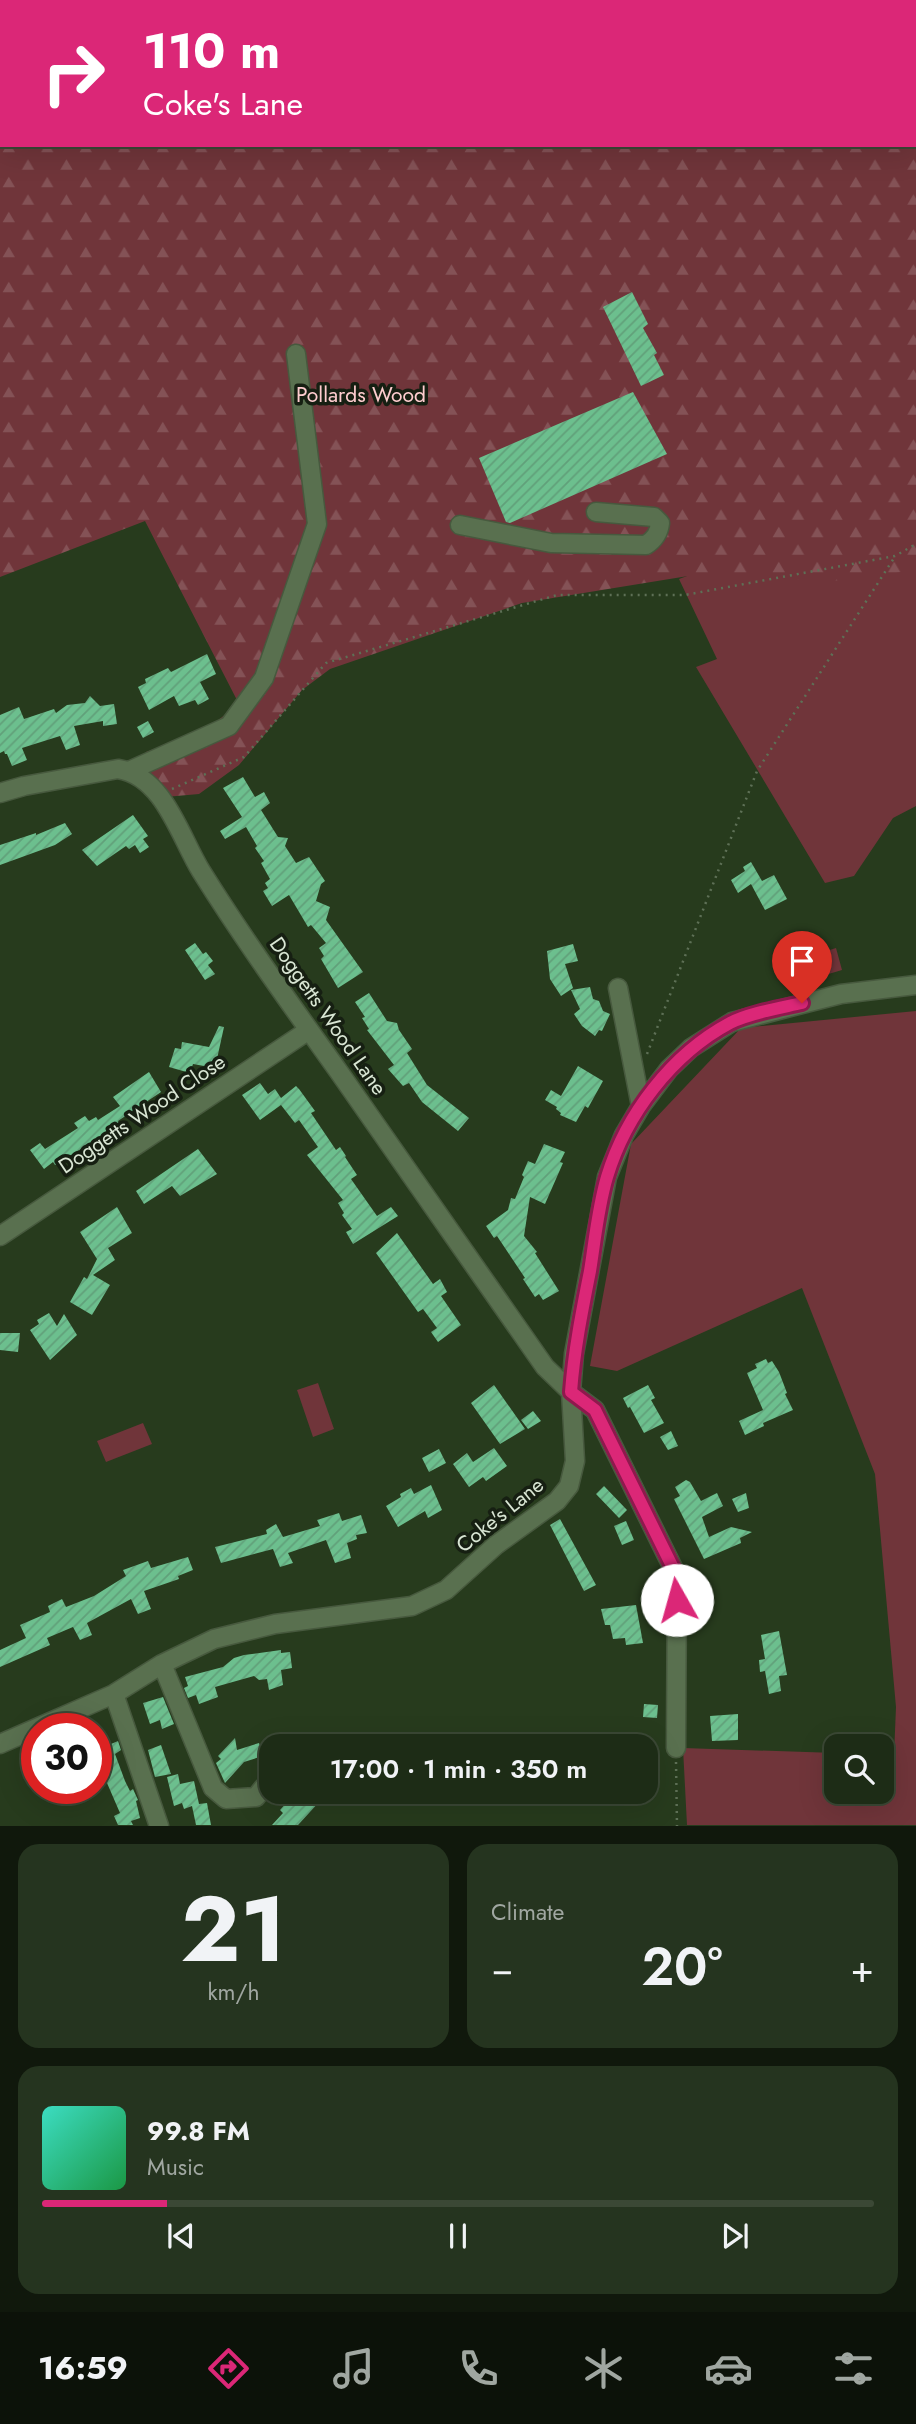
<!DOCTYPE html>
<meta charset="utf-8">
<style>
:root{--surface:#1d2c16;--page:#25341f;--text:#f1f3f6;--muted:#a0a7a1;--line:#3b4835;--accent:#db2777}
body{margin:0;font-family:Jost,sans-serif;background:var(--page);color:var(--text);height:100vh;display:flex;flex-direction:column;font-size:26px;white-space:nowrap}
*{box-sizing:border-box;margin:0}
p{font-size:23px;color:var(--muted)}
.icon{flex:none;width:38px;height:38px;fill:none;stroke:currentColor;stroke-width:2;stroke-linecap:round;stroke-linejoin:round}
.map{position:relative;height:1826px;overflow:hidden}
.details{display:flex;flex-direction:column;gap:18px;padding:18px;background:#10180c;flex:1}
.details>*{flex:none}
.guide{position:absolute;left:0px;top:0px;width:917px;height:147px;box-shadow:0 7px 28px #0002,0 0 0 2px var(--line);background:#db2777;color:#fff;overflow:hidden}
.buttons{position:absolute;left:824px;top:1734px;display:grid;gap:14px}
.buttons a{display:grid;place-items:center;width:70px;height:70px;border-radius:14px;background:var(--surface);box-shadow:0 7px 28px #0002,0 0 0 2px var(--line);font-size:35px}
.speed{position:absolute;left:21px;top:1713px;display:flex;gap:14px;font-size:35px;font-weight:700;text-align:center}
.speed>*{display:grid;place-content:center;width:91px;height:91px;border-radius:50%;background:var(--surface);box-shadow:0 7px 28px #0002,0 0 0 2px var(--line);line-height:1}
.speed .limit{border:10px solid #d22;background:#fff;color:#111}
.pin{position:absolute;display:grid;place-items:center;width:60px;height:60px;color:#fff;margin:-72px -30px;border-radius:50% 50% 50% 0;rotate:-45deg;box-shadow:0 0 7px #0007}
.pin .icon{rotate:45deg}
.me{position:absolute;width:77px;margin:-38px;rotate:353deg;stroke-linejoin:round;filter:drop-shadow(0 0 5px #0008)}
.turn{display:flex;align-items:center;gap:24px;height:147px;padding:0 28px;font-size:32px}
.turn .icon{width:91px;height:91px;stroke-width:2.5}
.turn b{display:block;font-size:49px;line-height:60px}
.big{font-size:52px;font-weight:600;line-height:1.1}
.details .card{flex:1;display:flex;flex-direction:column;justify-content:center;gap:10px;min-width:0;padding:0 24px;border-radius:21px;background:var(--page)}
.details .dial{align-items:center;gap:0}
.dial b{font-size:91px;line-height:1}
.song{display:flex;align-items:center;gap:21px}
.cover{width:84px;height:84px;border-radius:10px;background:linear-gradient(135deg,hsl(170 70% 55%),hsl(140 70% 35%))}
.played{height:7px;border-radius:4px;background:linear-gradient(90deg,var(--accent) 15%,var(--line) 15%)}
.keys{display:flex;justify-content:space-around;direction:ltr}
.heat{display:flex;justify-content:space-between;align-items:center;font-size:38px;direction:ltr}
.details .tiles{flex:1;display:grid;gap:18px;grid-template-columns:1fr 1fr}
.card:last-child{grid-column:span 2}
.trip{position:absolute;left:259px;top:1734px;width:399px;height:70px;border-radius:21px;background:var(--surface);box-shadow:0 7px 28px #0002,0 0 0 2px var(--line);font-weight:600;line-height:70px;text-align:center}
.menu{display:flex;height:112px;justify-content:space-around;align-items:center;background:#0c1209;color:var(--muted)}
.menu .icon{width:49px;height:49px}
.menu .selected{color:var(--accent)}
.menu b{font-size:32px;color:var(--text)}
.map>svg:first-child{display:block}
.grass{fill:#70353a}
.forest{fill:url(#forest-firs);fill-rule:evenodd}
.building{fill:url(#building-hatch)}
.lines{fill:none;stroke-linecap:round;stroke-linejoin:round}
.minor-casing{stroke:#47593e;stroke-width:21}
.path{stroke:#5e7056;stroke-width:2.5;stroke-dasharray:2 5;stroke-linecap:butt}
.minor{stroke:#59704f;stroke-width:18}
.route-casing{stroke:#8e194d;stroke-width:18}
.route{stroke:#db2777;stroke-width:12}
.labels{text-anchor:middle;stroke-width:7;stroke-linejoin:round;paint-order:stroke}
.park-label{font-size:21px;fill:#fecdcf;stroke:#161f12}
.street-label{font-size:21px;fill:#d9e6d4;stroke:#161f12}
</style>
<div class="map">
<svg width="916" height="1826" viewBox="0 0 916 1826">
<defs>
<pattern id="forest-firs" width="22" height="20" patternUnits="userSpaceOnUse" patternTransform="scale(1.75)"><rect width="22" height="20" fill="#70353a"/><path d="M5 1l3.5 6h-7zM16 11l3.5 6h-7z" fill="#845256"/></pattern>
<pattern id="building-hatch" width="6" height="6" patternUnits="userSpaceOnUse" patternTransform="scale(1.75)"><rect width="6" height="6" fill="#6cbf8e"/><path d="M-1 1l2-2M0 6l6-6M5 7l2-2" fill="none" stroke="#61a07a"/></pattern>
</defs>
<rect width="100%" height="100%" fill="#273b1d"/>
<path class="grass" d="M916,477V806L893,818L854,876L825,883L696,667L717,659L679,579L858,512Z
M836,948L842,970L795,984L788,963Z
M916,1011V1825H687L683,1748L836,1753V1792H882V1755H894L896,1707L875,1474L802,1288L617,1371L590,1366L631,1144L741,1028Z
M318,1383L334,1429L313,1437L297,1390Z
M143,1423L152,1444L106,1462L97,1441Z"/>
<path class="forest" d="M0,0H916V569L855,581L688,576L522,603L330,669L302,690L239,765L199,794L165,797L148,773L146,752L204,731L239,704L145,521L0,577ZM2,2H915V145H2Z"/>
<path class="building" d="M632,292L648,324L643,328L657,353L654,355L664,375L641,386L603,307Z
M633,392L667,454L510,523L506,522L479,458Z
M207,654L216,674L200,682L209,699L198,705L195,700L179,706L174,696L149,710L138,687L146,683L145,679L168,668L171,672Z
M90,696L100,706L114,704L117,724L103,726V721L74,726L80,745L66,750L60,736L22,748L27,760L12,766L7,754H5L4,751L0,753V715L19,707L24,719L54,709L56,713L67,705L85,703Z
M148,721L154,732L143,738L137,727Z
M243,777L255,797L264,792L270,803L261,810L278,837L288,838L285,846L296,863L309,857L325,881L321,884L316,901L330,907L326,920L363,972L338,988L321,959L324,956L319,948L326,943L311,925L308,927L289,895L272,906L263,891L268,888L265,883L270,879L261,863L264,861L255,848L257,846L246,827L225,839L220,831L242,817L223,788Z
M133,815L148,836L143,839L149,847L140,853L135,845L129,849L126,846L97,866L82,850Z
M65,823L72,834L55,845L0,865V845L36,833V835Z
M751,862L762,881L774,875L787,899L765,910L751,884L738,893L731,880L745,871L743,867Z
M195,943L203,954L206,952L213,961L208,965L215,974L205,980L185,950Z
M573,944L578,961L565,964L573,988L561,996L550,979L547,951Z
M590,987L593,999L599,1001L603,1011L610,1014L602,1031L599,1030L595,1036L582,1026L574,1014L580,1009L571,990Z
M369,993L387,1021L397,1023L399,1030L412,1049L407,1053L427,1085L469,1118L458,1131L422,1102L409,1083L403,1086L388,1069L394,1065L367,1030L369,1029L362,1018L365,1017L355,1002Z
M219,1026L224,1027L215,1068L193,1064L190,1073L169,1067L175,1048L181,1049L182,1042L209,1047Z
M578,1066L603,1081L588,1108L585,1106L576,1122L560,1115L561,1113L556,1109L557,1107L545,1100L551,1090L561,1096Z
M149,1072L161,1092L118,1121L119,1124L110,1131L55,1165L53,1162L44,1169L30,1150L40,1143L45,1149L78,1128L74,1123L85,1116L89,1121L96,1117L98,1120L120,1106L113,1097Z
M260,1083L268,1094L275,1089L281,1098L296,1086L299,1089L315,1111L311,1113L336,1150L340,1147L346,1156L345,1157L357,1175L351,1179L377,1216L391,1207L398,1216L353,1244L346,1232L352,1229L342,1215L344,1213L338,1203L343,1200L307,1155L318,1147L299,1120L295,1123L281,1105L260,1120L242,1095Z
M544,1144L565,1152L560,1162L563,1163L545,1204L530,1197L524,1236L537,1252L535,1253L559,1291L543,1300L539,1294L535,1297L523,1279L525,1278L497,1236L494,1238L486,1226L508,1210L511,1198L515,1199L524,1177L522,1175L528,1161L535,1164Z
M198,1149L217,1174L180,1196L172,1186L144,1204L136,1191Z
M117,1207L132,1233L108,1248L115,1260L93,1275L110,1285L92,1315L70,1302L84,1277L87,1279L97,1259L80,1232Z
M397,1233L433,1284L440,1279L447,1292L441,1296L461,1325L438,1342L431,1332L437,1328L423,1309L418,1312L376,1253Z
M49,1313L57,1326L64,1314L77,1335L50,1360L30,1330L39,1324L37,1320Z
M0,1333H20L18,1352L0,1350Z
M766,1359L768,1363L772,1361L779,1372L787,1393L785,1394L793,1410L763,1423L764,1426L745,1435L739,1421L763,1410L747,1373L757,1368L755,1364Z
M494,1385L525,1429L500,1444L471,1403Z
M648,1385L655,1398L651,1400L664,1423L644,1433L630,1407L628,1408L623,1398Z
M533,1411L541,1421L528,1429L521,1420Z
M671,1431L678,1446L668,1450L660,1437Z
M494,1448L507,1466L486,1481L483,1477L469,1487L453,1464L467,1453L473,1462Z
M439,1449L446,1463L429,1472L422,1458Z
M686,1480L690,1482L701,1501L717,1493L723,1506L702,1517L709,1537L731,1527L752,1532L740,1538L741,1543L704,1559L674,1499L680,1496L675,1487Z
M431,1485L442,1510L428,1518L425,1511L398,1527L386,1506L401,1497L400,1494L411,1488L414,1494Z
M604,1486L627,1510L619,1518L596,1494Z
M746,1493L749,1508L738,1512L732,1499Z
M339,1513L342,1521L361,1515L367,1533L356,1535L357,1539L347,1543L351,1558L335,1563L326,1540L288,1553L293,1563L280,1567L273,1549L221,1563L215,1547L267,1534L266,1530L276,1524L283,1537L320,1526L317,1520Z
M560,1519L596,1585L584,1591L550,1525Z
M626,1521L634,1540L622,1545L614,1526Z
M188,1557L193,1570L178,1576L179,1579L144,1591L151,1609L138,1614L131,1599L87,1623L92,1635L80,1640L73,1627L47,1638L50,1645L0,1667V1650L26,1638L20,1625L50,1612L48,1606L62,1599L66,1607L94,1596L126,1576L123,1570L148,1561L151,1568Z
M636,1605L643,1643L626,1645L625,1638L613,1639L610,1625H605L601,1609Z
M779,1631L787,1675L779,1676L781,1691L769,1694L765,1671L760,1672L759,1660L765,1659L761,1635Z
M281,1650V1653L290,1652L292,1668L281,1670L283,1685L269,1690L267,1679L259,1680L254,1676L215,1687L218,1697L199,1704L196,1695L188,1698L184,1688L188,1686L185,1677L223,1667L234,1658L244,1655Z
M163,1697L174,1724L162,1729L160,1720L150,1724L143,1703Z
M644,1704L658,1705L657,1718L643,1717Z
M738,1714V1740L712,1741L710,1716Z
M107,1735L111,1744L118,1741L121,1750L115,1754L125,1781L130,1791L133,1789L138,1800L136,1801L140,1818L131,1821L133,1825H118L114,1816L120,1813L107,1783L102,1785L100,1782L96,1783V1740Z
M235,1738L237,1750L259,1743L263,1756L244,1762L225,1783L216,1763L221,1759L218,1756Z
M161,1745L171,1774L155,1777L148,1750Z
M178,1774L180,1784L194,1781L199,1804L207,1803L211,1825H196L192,1806L184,1809L182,1803L174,1806L167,1777Z
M296,1792L306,1799L311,1794L320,1801L298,1825H272L283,1813L280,1810Z"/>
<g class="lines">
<g class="minor-casing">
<path id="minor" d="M460,525L551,543L646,545C655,539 659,533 660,523L654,517L596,512
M129,771L229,726L264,678L317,524L296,354
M0,793L24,786L118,769C164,776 180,837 201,871C244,940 292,1006 339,1072C407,1170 476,1268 545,1367L571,1392L595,1410L677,1576L676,1748
M618,988L641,1106
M0,1236L309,1030
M162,1664L213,1788L226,1799L256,1797L263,1788
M114,1694L159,1826
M0,1744L114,1694L162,1664L214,1639L275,1624L412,1606L446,1590L496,1545L557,1501L569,1486L575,1461L571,1392L574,1354L607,1177L624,1135L641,1106L669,1069L691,1048L732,1022L841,994L916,985"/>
</g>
<path class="path" d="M172,789L244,757L326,663L557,595H685L895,556L916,544
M647,1054L757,771L894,558
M676,1762L677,1826"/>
<use href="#minor" class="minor"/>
</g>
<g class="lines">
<g class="route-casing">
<path id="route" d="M677,1600V1576L595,1410L571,1392C574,1351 582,1311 590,1271C595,1240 598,1207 607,1177C626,1114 672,1054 730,1023C749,1013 780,1008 802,1003"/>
</g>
<use href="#route" class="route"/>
</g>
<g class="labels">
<g class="park-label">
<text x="361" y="402">Pollards Wood</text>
</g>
<g class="street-label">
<text transform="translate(328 1016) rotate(55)" y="7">Doggetts Wood Lane</text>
<text transform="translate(142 1114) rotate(-34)" y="7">Doggetts Wood Close</text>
<text transform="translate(500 1515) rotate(-39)" y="7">Coke's Lane</text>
</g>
</g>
</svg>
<div class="buttons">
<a><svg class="icon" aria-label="search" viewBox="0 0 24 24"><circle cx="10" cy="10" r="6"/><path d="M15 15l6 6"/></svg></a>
</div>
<div class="speed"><div class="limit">30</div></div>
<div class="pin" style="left:802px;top:1003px;background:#d93025"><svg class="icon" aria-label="arrive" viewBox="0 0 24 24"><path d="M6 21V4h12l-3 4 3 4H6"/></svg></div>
<svg class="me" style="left:677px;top:1600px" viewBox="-20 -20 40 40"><circle r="19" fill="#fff"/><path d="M0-13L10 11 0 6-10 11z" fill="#db2777"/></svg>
<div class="trip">17:00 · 1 min · 350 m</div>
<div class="guide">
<div class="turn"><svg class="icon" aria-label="right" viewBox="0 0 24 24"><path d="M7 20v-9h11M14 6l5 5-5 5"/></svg><div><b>110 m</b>Coke's Lane</div></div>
</div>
</div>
<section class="details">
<div class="tiles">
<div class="card dial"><b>21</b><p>km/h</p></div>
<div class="card"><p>Climate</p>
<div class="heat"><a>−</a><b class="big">20°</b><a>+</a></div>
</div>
<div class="card">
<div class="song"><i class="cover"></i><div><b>99.8 FM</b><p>Music</p></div></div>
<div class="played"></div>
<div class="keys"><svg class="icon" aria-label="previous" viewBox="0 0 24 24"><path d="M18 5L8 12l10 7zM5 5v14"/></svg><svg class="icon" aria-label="pause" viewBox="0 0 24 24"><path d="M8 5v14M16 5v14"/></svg><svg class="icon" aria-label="next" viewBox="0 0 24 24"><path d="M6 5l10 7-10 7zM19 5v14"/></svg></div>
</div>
</div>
</section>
<nav class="menu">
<b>16:59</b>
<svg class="icon selected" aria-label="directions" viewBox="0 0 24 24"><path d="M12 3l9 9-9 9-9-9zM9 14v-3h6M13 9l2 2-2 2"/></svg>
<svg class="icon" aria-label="music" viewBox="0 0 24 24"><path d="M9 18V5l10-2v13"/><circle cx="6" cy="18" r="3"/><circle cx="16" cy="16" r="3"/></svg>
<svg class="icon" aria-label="phone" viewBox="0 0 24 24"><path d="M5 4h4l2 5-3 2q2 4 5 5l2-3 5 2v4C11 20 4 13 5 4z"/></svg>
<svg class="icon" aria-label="climate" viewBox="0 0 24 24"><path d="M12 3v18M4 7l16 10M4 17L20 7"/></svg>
<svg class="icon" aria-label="car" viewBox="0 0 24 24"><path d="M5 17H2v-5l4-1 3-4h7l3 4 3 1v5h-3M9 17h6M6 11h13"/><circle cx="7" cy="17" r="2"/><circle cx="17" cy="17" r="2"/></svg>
<svg class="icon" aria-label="filters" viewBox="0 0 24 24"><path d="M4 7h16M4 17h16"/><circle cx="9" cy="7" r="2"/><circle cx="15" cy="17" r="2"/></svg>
</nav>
